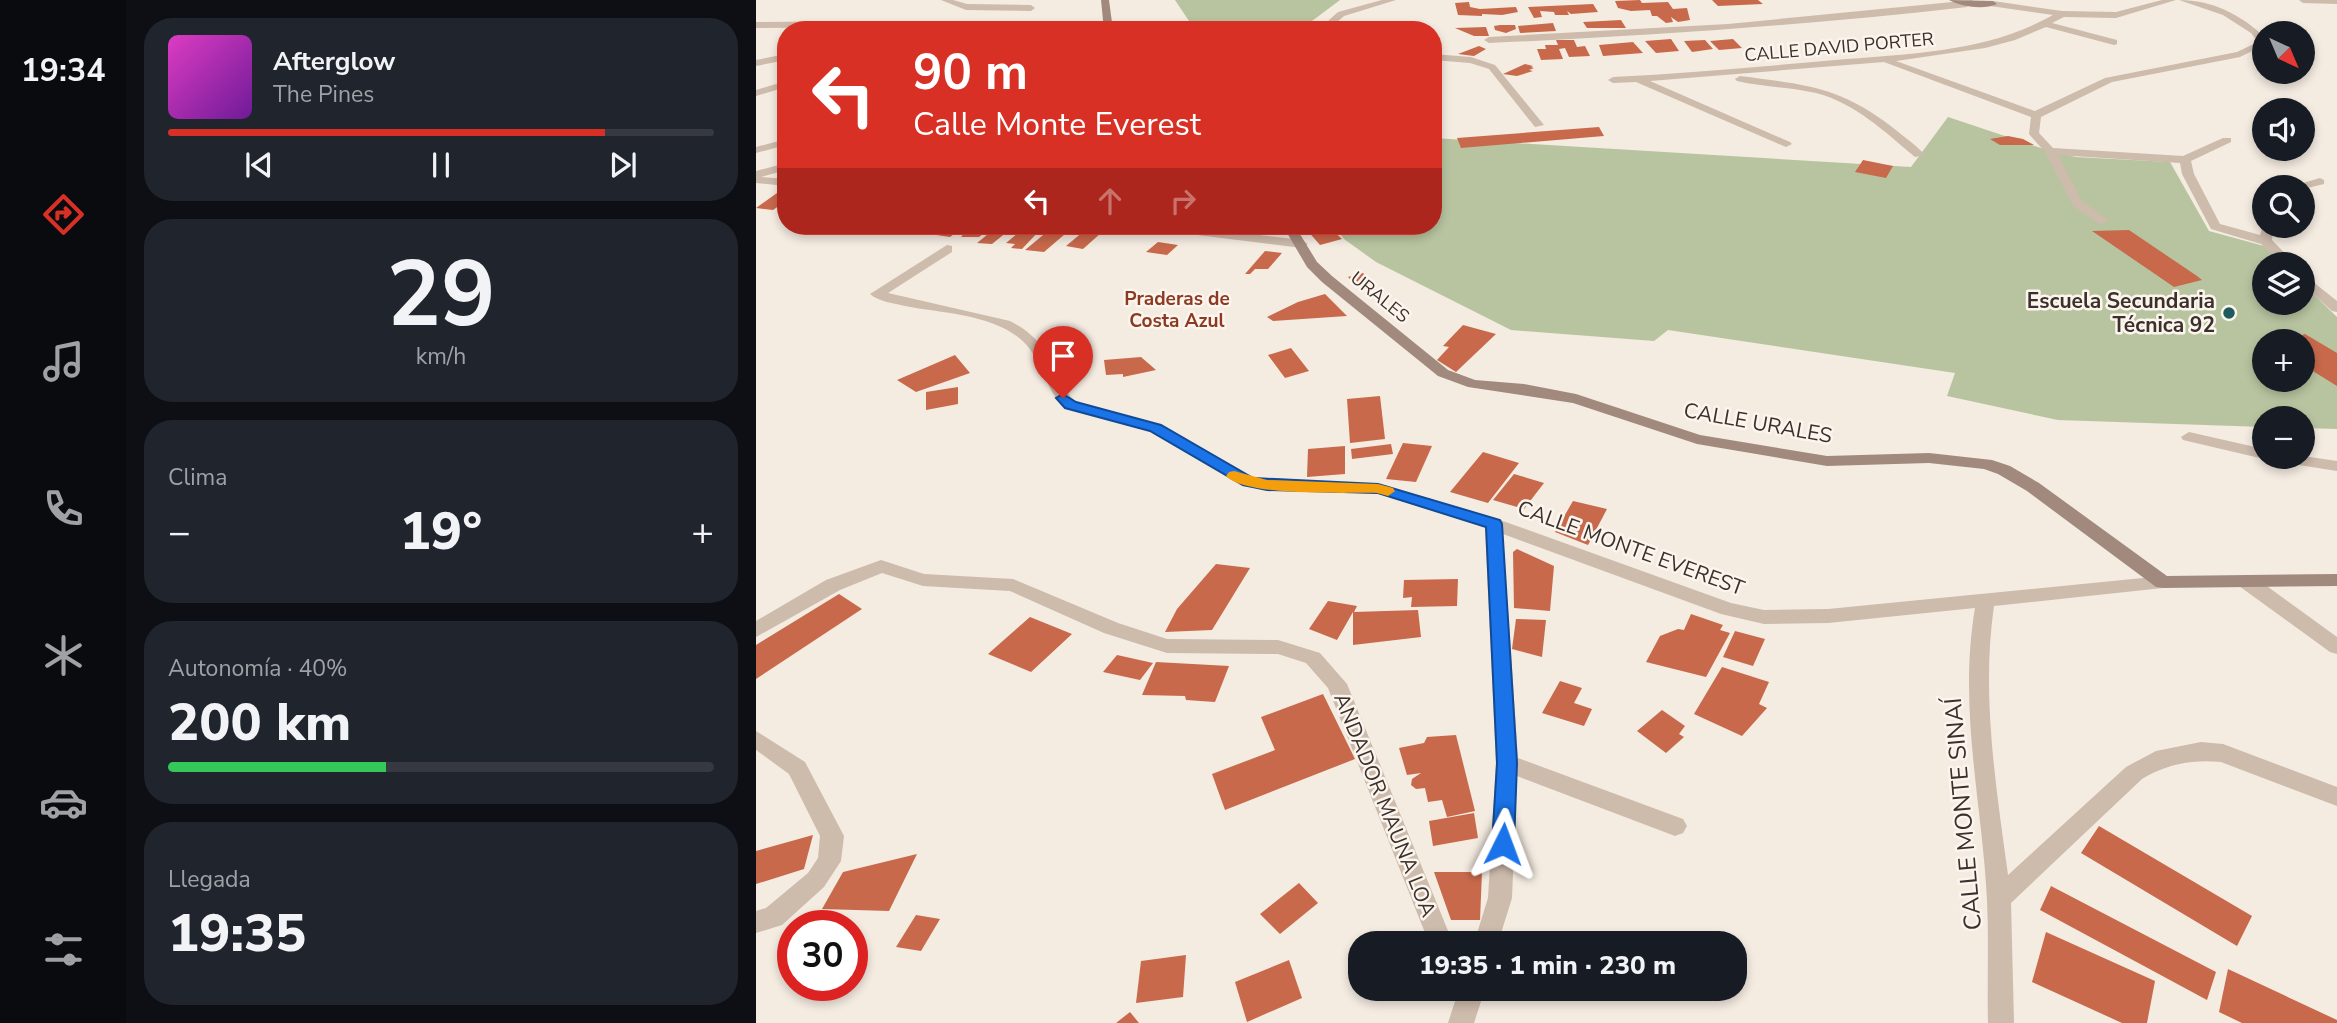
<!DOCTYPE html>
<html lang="es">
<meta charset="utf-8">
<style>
:root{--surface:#171b24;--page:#20242c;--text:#f1f3f6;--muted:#9ea1a6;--line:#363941;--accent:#d93025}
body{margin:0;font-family:"Nunito Sans",sans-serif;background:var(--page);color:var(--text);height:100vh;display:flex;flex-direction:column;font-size:26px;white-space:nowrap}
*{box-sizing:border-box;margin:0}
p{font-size:23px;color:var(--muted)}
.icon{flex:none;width:38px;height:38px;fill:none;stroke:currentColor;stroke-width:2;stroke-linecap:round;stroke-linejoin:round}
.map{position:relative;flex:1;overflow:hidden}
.sheet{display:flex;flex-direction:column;gap:18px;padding:18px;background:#0d0f14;width:630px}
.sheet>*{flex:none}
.guide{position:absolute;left:21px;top:21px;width:665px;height:214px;border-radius:28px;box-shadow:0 4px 10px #0003;background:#d93025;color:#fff;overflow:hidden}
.needle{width:46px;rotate:136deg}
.tools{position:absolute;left:1496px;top:21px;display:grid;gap:14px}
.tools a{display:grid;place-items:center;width:63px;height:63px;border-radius:50%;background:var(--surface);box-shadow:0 4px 10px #0003;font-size:35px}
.speed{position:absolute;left:21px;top:910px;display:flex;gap:14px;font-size:35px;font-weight:700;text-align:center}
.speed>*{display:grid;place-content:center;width:91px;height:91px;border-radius:50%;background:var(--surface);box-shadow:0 4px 10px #0003;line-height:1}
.speed .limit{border:10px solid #d22;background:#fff;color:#111}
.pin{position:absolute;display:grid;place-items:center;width:60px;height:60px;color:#fff;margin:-72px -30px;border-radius:50% 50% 50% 0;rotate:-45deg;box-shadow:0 0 7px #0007}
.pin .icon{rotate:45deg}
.me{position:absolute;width:77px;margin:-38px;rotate:3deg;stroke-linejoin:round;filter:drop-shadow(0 0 5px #0008)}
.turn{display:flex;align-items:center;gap:24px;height:147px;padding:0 21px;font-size:32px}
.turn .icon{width:91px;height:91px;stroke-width:2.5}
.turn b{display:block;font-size:49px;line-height:60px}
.lanes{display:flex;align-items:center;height:66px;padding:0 21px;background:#0003;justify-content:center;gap:35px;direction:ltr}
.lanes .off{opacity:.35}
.big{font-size:52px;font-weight:800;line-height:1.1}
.sheet .card{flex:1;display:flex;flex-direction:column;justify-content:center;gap:10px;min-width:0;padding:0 24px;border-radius:28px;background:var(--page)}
.sheet .dial{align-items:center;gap:0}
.dial b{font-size:91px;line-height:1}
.song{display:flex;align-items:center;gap:21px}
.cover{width:84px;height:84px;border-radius:10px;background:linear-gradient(135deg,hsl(310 70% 55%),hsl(280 70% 35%))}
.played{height:7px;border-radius:4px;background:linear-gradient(90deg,var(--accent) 80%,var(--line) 80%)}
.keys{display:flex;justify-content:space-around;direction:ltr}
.heat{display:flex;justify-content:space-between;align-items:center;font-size:38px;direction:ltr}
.charge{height:10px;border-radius:5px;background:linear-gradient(90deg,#34c759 40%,var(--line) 0)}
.trip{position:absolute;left:592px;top:931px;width:399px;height:70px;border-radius:28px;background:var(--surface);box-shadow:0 4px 10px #0003;font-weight:800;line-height:70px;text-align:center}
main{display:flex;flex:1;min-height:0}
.tab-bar{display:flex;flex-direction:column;width:126px;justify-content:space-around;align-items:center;background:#090b0e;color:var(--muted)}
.tab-bar .icon{width:49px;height:49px}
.tab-bar .selected{color:var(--accent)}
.tab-bar b{font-size:32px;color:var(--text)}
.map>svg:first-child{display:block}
.green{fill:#b8c4a0;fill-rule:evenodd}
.building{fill:#c8694b}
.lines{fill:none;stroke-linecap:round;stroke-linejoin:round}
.street{fill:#cdbbac;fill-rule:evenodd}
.secondary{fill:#a18a7d;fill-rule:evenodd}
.route{fill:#1a73e8;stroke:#114b97;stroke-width:2}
.slow{fill:#f59e0b}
.poi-dot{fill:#1f5a5e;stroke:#fbf5ee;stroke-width:2.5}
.labels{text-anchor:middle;stroke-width:5;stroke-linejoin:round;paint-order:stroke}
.far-street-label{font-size:18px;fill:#3b302b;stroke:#fbf5ee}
.far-neighbourhood-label{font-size:19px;font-weight:bold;fill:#8c3b22;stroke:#fbf5ee}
.poi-label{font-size:21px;font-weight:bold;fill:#3b302b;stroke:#fbf5ee;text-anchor:end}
.street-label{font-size:21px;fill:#3b302b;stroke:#fbf5ee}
.near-street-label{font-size:24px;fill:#3b302b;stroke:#fbf5ee}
</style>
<main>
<nav class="tab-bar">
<b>19:34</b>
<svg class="icon selected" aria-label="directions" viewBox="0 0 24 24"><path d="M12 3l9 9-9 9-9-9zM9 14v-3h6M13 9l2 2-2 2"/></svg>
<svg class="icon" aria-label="music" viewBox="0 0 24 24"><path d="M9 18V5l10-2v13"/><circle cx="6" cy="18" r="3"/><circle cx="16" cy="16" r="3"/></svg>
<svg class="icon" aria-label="phone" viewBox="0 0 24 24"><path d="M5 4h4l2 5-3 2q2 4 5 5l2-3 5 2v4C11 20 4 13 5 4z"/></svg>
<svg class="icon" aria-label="climate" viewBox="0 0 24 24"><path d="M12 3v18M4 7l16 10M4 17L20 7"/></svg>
<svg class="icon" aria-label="car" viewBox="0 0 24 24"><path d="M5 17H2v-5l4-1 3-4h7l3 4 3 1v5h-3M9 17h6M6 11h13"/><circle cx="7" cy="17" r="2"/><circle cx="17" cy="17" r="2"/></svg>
<svg class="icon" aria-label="filters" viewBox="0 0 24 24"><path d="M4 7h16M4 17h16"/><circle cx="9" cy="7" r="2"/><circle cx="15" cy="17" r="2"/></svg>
</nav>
<section class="sheet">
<div class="card">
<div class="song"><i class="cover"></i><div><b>Afterglow</b><p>The Pines</p></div></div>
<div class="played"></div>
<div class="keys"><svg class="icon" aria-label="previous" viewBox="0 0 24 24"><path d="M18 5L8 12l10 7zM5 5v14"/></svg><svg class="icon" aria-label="pause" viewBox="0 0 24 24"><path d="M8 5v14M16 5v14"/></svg><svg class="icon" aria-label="next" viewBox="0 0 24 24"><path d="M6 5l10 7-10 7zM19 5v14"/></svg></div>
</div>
<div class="card dial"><b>29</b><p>km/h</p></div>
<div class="card"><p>Clima</p>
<div class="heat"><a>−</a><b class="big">19°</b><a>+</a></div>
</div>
<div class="card"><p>Autonomía · 40%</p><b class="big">200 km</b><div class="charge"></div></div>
<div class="card"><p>Llegada</p><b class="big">19:35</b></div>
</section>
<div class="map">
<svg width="1581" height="1023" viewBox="0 0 1581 1023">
<rect width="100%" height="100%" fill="#f4ebe1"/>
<path class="green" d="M419,0H584L544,30H439Z
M1192,117L1294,151L1320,157L1414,162L1453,231L1508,246L1527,264H1508V303H1547V284L1581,317V429L1547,428V418H1508V427L1302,420L1191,396L1199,373L912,330L898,341L755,330L620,262L588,239L578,226H677V138L1155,167ZM1508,341H1547V380H1508Z"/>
<path class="building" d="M884,0L886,3L912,2L917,9L931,8L934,20L922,22L915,17L917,22L910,23L901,16H896L894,10L875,11L862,8L859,1Z
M956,0H1002L1007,4L962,6Z
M713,2L714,7L724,9L760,7L762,12L746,15L726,14V16L702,15L699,3Z
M837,4L842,12L815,14L811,11L813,15H799L798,12L784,11L786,17L778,18L772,7Z
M865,20L870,28H831L827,22Z
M797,23L800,31L764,33L762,26Z
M744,25H759L760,29L750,33L739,30L738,26Z
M730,27L733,36H718L699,28Z
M915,39L923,51L900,53L889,41Z
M977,39L986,48L963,50L954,41Z
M800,40H818L821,47L829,46L834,56L813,57L809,48L803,49L807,59L785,60L781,49H790L789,45H802Z
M949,40L957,49L936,52L928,41Z
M877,42L887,53L847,56L843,45Z
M723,46L730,49L718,56L702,54Z
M769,64L777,66L775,67L778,68L773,70L777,71L761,76L747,74Z
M843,127L848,136L705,148L701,138Z
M1252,136L1267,139L1278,145H1244L1234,139Z
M1107,160L1137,166L1130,178L1099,172Z
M21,193L30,194V201L17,210L0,208Z
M171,226H197L208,227L194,237L167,233L172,230L167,229Z
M221,226H238L223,237H205L211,230Z
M242,226L257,227L236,244L221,243Z
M298,226L316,228L288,252L269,250Z
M565,226H572L586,239L564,245L550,229Z
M268,228L284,230L266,249L255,248L259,244L250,243Z
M1373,230L1441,276L1446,280L1418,287L1336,231Z
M328,231L345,233L327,249L310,246Z
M402,242L422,245L411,255L390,252Z
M509,251L526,253L512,269H499L494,274H489Z
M607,273L619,285L604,289L592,277Z
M569,294L591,316L517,321L511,317L542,302Z
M707,325L740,334L700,372L681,360L693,347L687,346Z
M1549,334L1581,353V386L1547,365V341H1529Z
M535,348L553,371L529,378L512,355Z
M199,355L214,373L160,392L141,380Z
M385,357L400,370L367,377V374L350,375L348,360Z
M202,387V404L170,410V392Z
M624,396L629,439L594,443L591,399Z
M647,443L676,446L660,482L630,479Z
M635,444L637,454L596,459L595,449Z
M589,446V474L551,477L552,449Z
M727,452L763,463L732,503L694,492Z
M758,474L788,483L768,509L737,500Z
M817,501L851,509L832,545L799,532Z
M761,549L798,566L794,611L758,608L757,552Z
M460,564L494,568L456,630L409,632L421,609Z
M702,579L701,606L655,607L656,597L647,598L648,580Z
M83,594L106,609L0,679V645Z
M572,601L601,606L598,612L662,610L665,637L597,645V612L581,640L553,629Z
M935,614L967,625L964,630L974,633L950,677L890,662L904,636L922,629L928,630Z
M274,617L316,634L275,672L232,654Z
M760,619L790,620L786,657L756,649Z
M979,631L1009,639L997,666L967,657Z
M361,655L397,663L384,680L347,672Z
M400,662L473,666L459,702L430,700L429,696L386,695Z
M966,667L1013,682L1003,704L1011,708L986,736L938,714Z
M804,681L826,688L818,703L836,709L828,726L786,713Z
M567,694L599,759L469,810L456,774L519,750L505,717Z
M906,710L929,726L923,734L928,737L910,753L881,731Z
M700,735L719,811L691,817L686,800L672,802L669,788L660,789L655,785L656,779L665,773L651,775L643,748L668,743L671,737Z
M718,813L722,838L677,846L673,821Z
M1343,826L1496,916L1481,946L1325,853Z
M57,835L48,869L0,884V851Z
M161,854L133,911L66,909L87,872Z
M678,872H726L724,920H695Z
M543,883L562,903L524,934L504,914Z
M1295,886L1460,972L1451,1000L1284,910Z
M160,915L184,919L165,951L140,947Z
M1290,932L1399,981L1391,1023H1366L1276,982Z
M430,955L427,997L380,1003L385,961Z
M533,960L546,998L491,1022L479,982Z
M1472,969L1581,1020V1023H1486L1463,1012Z
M374,1012L383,1023H360Z"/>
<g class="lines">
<path class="street" d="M185,0H197L211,4L275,5L279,8L275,11L210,10Z
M626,0H640L588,16L572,30H562L582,12Z
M1217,0L1211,7C1052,25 893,36 733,43L728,40L733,37L972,24Z
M1406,0H1420L1360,18L1308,17L1296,23L1361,40V44L1358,45L1290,27L1259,40L1229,48L1140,61L1279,111L1349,78L1481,52L1502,42L1495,33L1467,15L1423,0C1456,0 1483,14 1508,36V45L1484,57L1356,82L1285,117L1283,133L1297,148L1427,156L1467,138H1475V142L1435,161L1438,174L1464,224L1504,235L1508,223V226H1518L1516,240L1539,264H1526L1505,244L1455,229L1426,174L1424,163L1302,155L1326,201L1352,220L1346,224L1342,223L1317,206L1289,152L1273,134L1275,117L1128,62L894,81L1034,142L1036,144L1030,147L880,82L857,83L852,80L857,77C935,73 1013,66 1091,59C1162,53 1233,51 1297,15L1234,6L1237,1L1306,11L1360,12Z
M1543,0H1581V4L1547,3Z
M114,21L171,30L114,27L0,28V22Z
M30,54V60L0,66V60Z
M677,54L715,57L739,65L788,125L779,127L733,69L714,63L677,60Z
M984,76C1046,84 1084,86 1136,127C1147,136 1159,144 1169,155L1159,157C1129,132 1099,103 1060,93C1034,87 1007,87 981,81L979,79Z
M30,81V87L0,96V90Z
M30,139V145L0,153V147Z
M30,163V170L5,177L30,179V186L0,183V171Z
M1564,178L1568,180V184L1547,189L1533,187Z
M395,226H429L546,240L552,244L546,248L401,230Z
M191,245L196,246V252L132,293L254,321C289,339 296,363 314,396L320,402L405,425L497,477L629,485L744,520L975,603L1008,610L1072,609L1407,576L1414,577L1416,582L1414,587L1407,588L1238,606C1225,695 1240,786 1252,875L1370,767L1400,751L1445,742L1467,744L1581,787V806L1465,762C1436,759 1411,764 1386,779L1255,903L1258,1023H1232C1231,982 1233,941 1231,900C1226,801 1202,709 1219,608L1072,623L1008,624L965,614L747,534L762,758L927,819L931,826L927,833L919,836L761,776L756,898L742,943H718L732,898L740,763L729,527L622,494L511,490L486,486L393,431L308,408C288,388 286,355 262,337C232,314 185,313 149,306C138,303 123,302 114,294Z
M1547,274L1581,301V312L1576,311L1547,285Z
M1433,432L1508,449V457H1514L1508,459L1427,440L1425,437Z
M1547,456L1581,461V471L1523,462L1515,457Z
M125,560L168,574L257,579L362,623L411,639L522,640L564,653L591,684L697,943H673L572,688L550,663L522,654L411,653L348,633L254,591L167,586L126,573L84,590L0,637V621L70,580Z
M1490,575L1497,576L1581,637V654L1574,652L1483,586L1481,581L1483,576Z
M0,731L49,762L88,836L85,861L68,887L26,925L0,933V911L10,908L52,873L62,858L64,836L33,774L0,750Z
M703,989H729L718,1023H692Z"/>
<path class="secondary" d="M345,0H353L357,30H348Z
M1193,0L1237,1L1241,4C1228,10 1206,7 1193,0Z
M527,226H539L561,262L576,276L692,370L719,380L768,384L820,394L944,435L1071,456L1173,453L1236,460L1254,466L1283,483L1411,576L1581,574V586L1407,588L1400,587L1271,491L1242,474L1228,469L1173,463L1071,466L941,444L817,403L712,387L682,376L566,282L551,267Z"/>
</g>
<path class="route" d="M307,394L320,402L405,425L497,478L622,484L744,520L746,524L761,763L758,844L754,851L747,853L739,851L736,844L741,763L730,527L622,493L511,490L487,485L394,431L309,408L300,398Z"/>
<path class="slow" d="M478,471L511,480L622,484L637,488L639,491L632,496L621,493C590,492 490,497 470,476L473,472Z"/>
<circle class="poi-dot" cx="1473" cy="313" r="7"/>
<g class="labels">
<g class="far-street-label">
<text transform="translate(1083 47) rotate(-5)" y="6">CALLE DAVID PORTER</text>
<text transform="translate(624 297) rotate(39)" y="6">URALES</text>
</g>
<g class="far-neighbourhood-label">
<text x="421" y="305">Praderas de<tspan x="421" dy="22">Costa Azul</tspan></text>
</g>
<g class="poi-label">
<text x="1459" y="308">Escuela Secundaria<tspan x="1459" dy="24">Técnica 92</tspan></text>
</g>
<g class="street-label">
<text transform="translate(1002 423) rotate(10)" y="7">CALLE URALES</text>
<text transform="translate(875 548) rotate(20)" y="7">CALLE MONTE EVEREST</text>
<text transform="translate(629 805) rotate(68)" y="7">ANDADOR MAUNA LOA</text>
</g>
<g class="near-street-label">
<text transform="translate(1207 814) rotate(-95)" y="8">CALLE MONTE SINAÍ</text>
</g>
</g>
</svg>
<div class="tools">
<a><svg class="needle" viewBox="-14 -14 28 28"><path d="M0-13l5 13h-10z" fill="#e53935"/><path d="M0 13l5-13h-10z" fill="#9ea1a6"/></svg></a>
<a><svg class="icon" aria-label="sound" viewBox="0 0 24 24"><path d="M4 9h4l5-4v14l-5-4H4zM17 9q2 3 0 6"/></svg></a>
<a><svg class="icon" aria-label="search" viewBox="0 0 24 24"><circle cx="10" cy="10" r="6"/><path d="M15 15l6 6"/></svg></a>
<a><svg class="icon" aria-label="layers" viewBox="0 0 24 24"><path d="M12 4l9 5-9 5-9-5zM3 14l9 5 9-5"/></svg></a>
<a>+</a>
<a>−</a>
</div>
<div class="speed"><div class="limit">30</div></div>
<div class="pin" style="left:307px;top:398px;background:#d93025"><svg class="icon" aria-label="arrive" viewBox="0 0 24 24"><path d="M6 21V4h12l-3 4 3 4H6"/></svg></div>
<svg class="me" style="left:747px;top:844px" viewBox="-20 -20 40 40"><path d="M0-17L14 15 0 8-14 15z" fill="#1a73e8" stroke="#fff" stroke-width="4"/></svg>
<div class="trip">19:35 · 1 min · 230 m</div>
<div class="guide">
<div class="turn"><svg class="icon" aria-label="left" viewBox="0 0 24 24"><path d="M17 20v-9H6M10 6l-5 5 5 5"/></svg><div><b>90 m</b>Calle Monte Everest</div></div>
<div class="lanes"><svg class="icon" aria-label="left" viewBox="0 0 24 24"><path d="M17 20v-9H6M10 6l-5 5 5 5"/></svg><svg class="icon off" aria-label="ahead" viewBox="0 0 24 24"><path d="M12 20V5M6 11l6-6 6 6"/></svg><svg class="icon off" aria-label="right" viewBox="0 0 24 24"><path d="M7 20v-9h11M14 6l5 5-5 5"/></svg></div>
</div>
</div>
</main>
